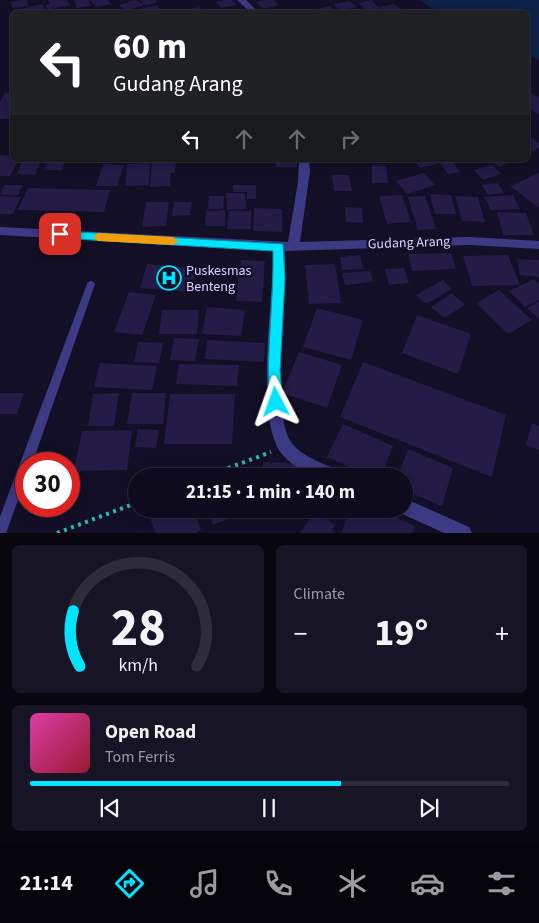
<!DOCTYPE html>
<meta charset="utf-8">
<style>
:root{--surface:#0e0b1c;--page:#171425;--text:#f1f3f6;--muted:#9b9ba3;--line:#2e2b3b;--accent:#00e5ff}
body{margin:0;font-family:"Source Sans 3",sans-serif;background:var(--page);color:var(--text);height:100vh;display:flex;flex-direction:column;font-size:19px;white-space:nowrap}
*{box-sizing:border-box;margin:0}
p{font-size:16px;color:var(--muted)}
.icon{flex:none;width:28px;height:28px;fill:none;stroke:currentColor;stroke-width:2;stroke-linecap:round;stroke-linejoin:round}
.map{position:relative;height:533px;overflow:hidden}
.drawer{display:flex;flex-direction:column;gap:12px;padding:12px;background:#08060f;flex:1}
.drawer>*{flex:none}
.banner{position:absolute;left:10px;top:10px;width:520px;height:152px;border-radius:8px;box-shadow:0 2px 12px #0003,0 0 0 1px var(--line);background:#202124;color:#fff;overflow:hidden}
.speed{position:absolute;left:15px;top:452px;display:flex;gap:10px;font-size:25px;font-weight:700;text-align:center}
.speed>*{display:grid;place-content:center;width:65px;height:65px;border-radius:50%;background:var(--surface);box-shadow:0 2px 12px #0003,0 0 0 1px var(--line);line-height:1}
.speed .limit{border:8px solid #d22;background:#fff;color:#111}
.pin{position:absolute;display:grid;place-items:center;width:42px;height:42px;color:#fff;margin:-21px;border-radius:10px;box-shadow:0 2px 8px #0006}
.me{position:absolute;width:55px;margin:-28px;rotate:356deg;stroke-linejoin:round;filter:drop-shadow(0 0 4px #0008)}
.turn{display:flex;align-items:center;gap:18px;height:105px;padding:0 20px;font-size:22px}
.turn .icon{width:65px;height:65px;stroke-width:2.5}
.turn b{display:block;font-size:35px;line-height:42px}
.lanes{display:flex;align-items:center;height:48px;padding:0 20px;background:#0003;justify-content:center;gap:25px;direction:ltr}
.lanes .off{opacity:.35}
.big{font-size:38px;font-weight:700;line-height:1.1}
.drawer .widget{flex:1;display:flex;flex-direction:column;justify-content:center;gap:8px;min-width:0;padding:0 18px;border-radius:8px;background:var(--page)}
.drawer .dial{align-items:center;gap:0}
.dial svg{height:130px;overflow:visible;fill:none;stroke:var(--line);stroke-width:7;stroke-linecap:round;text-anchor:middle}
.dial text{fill:var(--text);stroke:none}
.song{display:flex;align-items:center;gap:15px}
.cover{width:60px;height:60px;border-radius:8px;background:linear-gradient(135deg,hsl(320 70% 55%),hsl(350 70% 35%))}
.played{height:5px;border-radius:2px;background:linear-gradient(90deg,var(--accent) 65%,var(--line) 65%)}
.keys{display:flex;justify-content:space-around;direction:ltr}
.heat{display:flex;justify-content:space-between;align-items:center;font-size:28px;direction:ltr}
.drawer .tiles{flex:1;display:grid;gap:12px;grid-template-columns:1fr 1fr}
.widget:last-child{grid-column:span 2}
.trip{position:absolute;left:128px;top:468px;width:285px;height:50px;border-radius:25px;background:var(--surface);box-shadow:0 2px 12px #0003,0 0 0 1px var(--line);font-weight:700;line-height:50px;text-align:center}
.tabs{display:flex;height:80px;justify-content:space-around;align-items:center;background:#06040b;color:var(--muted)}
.tabs .icon{width:35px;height:35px}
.tabs .on{color:var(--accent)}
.tabs b{font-size:22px;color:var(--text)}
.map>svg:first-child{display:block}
.water{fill:#0c2248}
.building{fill:#241b47}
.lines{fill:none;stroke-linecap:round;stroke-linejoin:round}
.path{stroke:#2fb8b0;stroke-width:4;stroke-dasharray:3 4.5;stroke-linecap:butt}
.lane{fill:#3d3a85;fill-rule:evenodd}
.street{fill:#3d3a85;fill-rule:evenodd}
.route{fill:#00e5ff;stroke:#0095a6}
.slow{fill:#f59e0b}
.labels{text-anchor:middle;stroke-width:5;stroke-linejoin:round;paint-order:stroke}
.street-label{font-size:14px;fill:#d9d4ff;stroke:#130f26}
.poi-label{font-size:14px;fill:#d9d4ff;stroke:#130f26;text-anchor:start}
</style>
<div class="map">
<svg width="539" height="533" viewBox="0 0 539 533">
<rect width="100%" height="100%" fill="#130f26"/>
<path class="water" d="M419,0H539V60L528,55V12H437Z"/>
<path class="building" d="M22,0H27L28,6L12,8L11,2Z
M48,0H67L70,5L48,10L45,5L50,4Z
M74,0H88L91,6L77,8Z
M90,0H108L111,4L96,7Z
M136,0L144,5L125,11L119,5Z
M140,0H155L158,2L146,6Z
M225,0H232L237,5L222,8L216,2Z
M263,0H274L279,5L263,9L256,2Z
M371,0L384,12H368L358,3Z
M349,1L357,7L341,11L333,5Z
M42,4L46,11L18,12L17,10Z
M394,4L403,10L387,12L380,7Z
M157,5L162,12H127Z
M330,6L338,12H314L312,10Z
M199,7L204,12H188L186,10Z
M5,93H12V119H0V102Z
M532,93L539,98V115L528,107V95Z
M528,135L539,143V148L528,153Z
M0,155L12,156V160H18L10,176H0Z
M23,160H41L35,175L17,174Z
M48,160H66L62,170H44Z
M276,160H297V167H276Z
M414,160H434L438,164L420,168Z
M438,160H452L460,172L448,174Z
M490,160H513L499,167Z
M152,161H176L175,173H171L170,186L150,187Z
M150,163L149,185L125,186L127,164Z
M103,164L124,165L117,186H96Z
M372,165L386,166L388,183H372Z
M492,165L501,174L483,180L474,170Z
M424,173L435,185L407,194L396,181Z
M539,173V208L510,186Z
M332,175H349L352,191H334Z
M498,183L504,193L488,195L482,185Z
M4,185H23L18,195H0Z
M233,185H256V199H247V192H233Z
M28,188L110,190L104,212L18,210Z
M226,193H245L246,209L227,210Z
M430,194L451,195L456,214H435Z
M402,195L411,222L387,224L379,196Z
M513,195L520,209L491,210L484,197Z
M0,196L21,197L13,214H0Z
M209,196H224L223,209H208Z
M425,196L436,229L418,230L408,197Z
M455,196L478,197L485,222L462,221Z
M146,202H169L166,226L142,227Z
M174,202H192L190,215L172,216Z
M345,207L362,208L363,223L346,222Z
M254,208L282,209V232L253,231Z
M225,210V226H205L206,211Z
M229,211H251V229H227Z
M497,212L526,213L534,235H503Z
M451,253L456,269L412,271L408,254Z
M360,255L363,269L342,270L340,257Z
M508,255L520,285L472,286L463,256Z
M517,259L539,260V277L520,275Z
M241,260L265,261L262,302L236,301Z
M147,264L197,268L191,292L140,288Z
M335,264L341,303L309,304L305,265Z
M404,268L409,283L389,285L385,269Z
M370,271L373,282L345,285L342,273Z
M534,279L539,284V300L525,307L509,291Z
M443,280L452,289L426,304L416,295Z
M499,290L532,320L508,334L476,303Z
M129,292L156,295L142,335L114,332Z
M452,293L465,305L444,318L431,307Z
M539,301V319L527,308Z
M207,307L245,310L241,336L202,334Z
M317,308L363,320L351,360L303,347Z
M162,310H199L197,334H159Z
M417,315L471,334L458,374L402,353Z
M174,338L199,339L195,361L170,360Z
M207,340L265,343L264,362L205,359Z
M138,342L163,343L159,363L134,362Z
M299,352L342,365L327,408L282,393Z
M363,362L506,415L492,477L340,417Z
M100,363L157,366L152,390L94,387Z
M179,364L239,365L237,386L176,384Z
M0,393H24L17,414H0Z
M119,393L114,426H88L93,394Z
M132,393H166L163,424H127Z
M170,394H235L232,444H164Z
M532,423L539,426V450L526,445Z
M343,424L393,446L381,476H369L327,457Z
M138,429L159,430L156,448L135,447Z
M132,430L127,470L74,471L82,431Z
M408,449L453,468L442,506L404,490V476H398Z
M263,462L296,463V476H263Z
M147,509H193L201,530L196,533H155Z
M207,509H239L241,513L213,525Z
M262,509H296V513L262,512Z
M351,509H377L415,526L413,533H341Z
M315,511L335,525L332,530L336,533H300Z"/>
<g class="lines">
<path class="path" d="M207,476L271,452
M57,533L136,503"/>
<path class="lane" d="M91,281L94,282L95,284L32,464H26V478L6,533H0V517L87,284L88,282Z"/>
<path class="street" d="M237,0H246L258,12H250Z
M299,160H309L310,171L300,242L469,237L539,241V249L469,245L285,251C286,291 271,413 291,442C302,457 324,464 341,471L343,476C335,476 324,478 316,476C304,473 288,462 281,453C254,416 274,299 273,251L0,235V227L288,242L298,182Z
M404,498L469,527L472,533H444L398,512L397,509H404Z"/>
</g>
<path class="route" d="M60,231L283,244L285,279L280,371L283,402L281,407L276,408L271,407L269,402C266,352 274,302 273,251L60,238L54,234Z"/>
<path class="slow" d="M98,233L173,237L178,241L173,245L98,241L93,237Z"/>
<defs>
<g id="hospital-ring" transform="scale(1.25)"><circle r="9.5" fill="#130f26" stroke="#00e5ff" stroke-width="1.5"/><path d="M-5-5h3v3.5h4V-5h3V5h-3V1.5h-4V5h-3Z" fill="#00e5ff"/></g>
</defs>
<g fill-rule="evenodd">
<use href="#hospital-ring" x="169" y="278"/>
</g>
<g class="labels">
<g class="street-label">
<text transform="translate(409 242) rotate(-2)" y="5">Gudang Arang</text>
</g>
<g class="poi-label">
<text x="186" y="275">Puskesmas<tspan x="186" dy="16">Benteng</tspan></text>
</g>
</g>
</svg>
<div class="speed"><div class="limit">30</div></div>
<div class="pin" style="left:60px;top:234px;background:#d93025"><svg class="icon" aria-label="arrive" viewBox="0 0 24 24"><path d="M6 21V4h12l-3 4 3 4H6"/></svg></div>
<svg class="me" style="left:276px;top:402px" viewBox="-20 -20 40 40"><path d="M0-17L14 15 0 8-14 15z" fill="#00e5ff" stroke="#fff" stroke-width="4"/></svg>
<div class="trip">21:15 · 1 min · 140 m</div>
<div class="banner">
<div class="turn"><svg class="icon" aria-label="left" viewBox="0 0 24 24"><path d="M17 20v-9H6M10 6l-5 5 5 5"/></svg><div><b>60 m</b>Gudang Arang</div></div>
<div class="lanes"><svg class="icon" aria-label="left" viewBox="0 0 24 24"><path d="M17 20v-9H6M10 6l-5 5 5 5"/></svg><svg class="icon off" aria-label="ahead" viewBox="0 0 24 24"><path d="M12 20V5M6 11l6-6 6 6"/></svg><svg class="icon off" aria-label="ahead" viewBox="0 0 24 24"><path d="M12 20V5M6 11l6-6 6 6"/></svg><svg class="icon off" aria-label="right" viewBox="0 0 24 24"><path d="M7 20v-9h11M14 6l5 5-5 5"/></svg></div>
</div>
</div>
<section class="drawer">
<div class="tiles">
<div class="widget dial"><svg viewBox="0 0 100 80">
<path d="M14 69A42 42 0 1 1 86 69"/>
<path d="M14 69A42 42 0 0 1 10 35" stroke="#00e5ff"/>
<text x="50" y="56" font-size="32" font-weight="700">28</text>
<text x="50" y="72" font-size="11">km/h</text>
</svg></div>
<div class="widget"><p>Climate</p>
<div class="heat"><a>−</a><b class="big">19°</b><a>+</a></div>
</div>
<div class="widget">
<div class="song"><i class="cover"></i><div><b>Open Road</b><p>Tom Ferris</p></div></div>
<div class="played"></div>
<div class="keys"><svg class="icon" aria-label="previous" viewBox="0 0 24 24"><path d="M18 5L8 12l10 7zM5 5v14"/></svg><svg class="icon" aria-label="pause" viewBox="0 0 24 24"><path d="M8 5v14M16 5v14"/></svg><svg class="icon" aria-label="next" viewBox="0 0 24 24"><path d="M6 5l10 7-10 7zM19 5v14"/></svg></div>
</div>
</div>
</section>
<nav class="tabs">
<b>21:14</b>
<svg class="icon on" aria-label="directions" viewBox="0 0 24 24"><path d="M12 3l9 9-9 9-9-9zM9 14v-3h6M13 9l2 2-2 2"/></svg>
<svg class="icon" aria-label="music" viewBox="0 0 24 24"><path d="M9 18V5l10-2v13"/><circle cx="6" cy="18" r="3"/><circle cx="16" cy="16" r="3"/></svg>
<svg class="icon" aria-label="phone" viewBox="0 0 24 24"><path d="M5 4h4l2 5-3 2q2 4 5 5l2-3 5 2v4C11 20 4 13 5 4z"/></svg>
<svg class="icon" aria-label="climate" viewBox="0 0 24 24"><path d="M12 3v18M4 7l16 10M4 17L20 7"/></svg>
<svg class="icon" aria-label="car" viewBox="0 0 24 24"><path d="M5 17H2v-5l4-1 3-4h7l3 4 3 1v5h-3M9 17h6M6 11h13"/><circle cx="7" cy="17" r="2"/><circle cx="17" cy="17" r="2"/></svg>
<svg class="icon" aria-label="filters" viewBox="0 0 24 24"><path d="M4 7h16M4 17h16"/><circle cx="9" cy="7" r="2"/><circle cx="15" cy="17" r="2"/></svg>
</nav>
